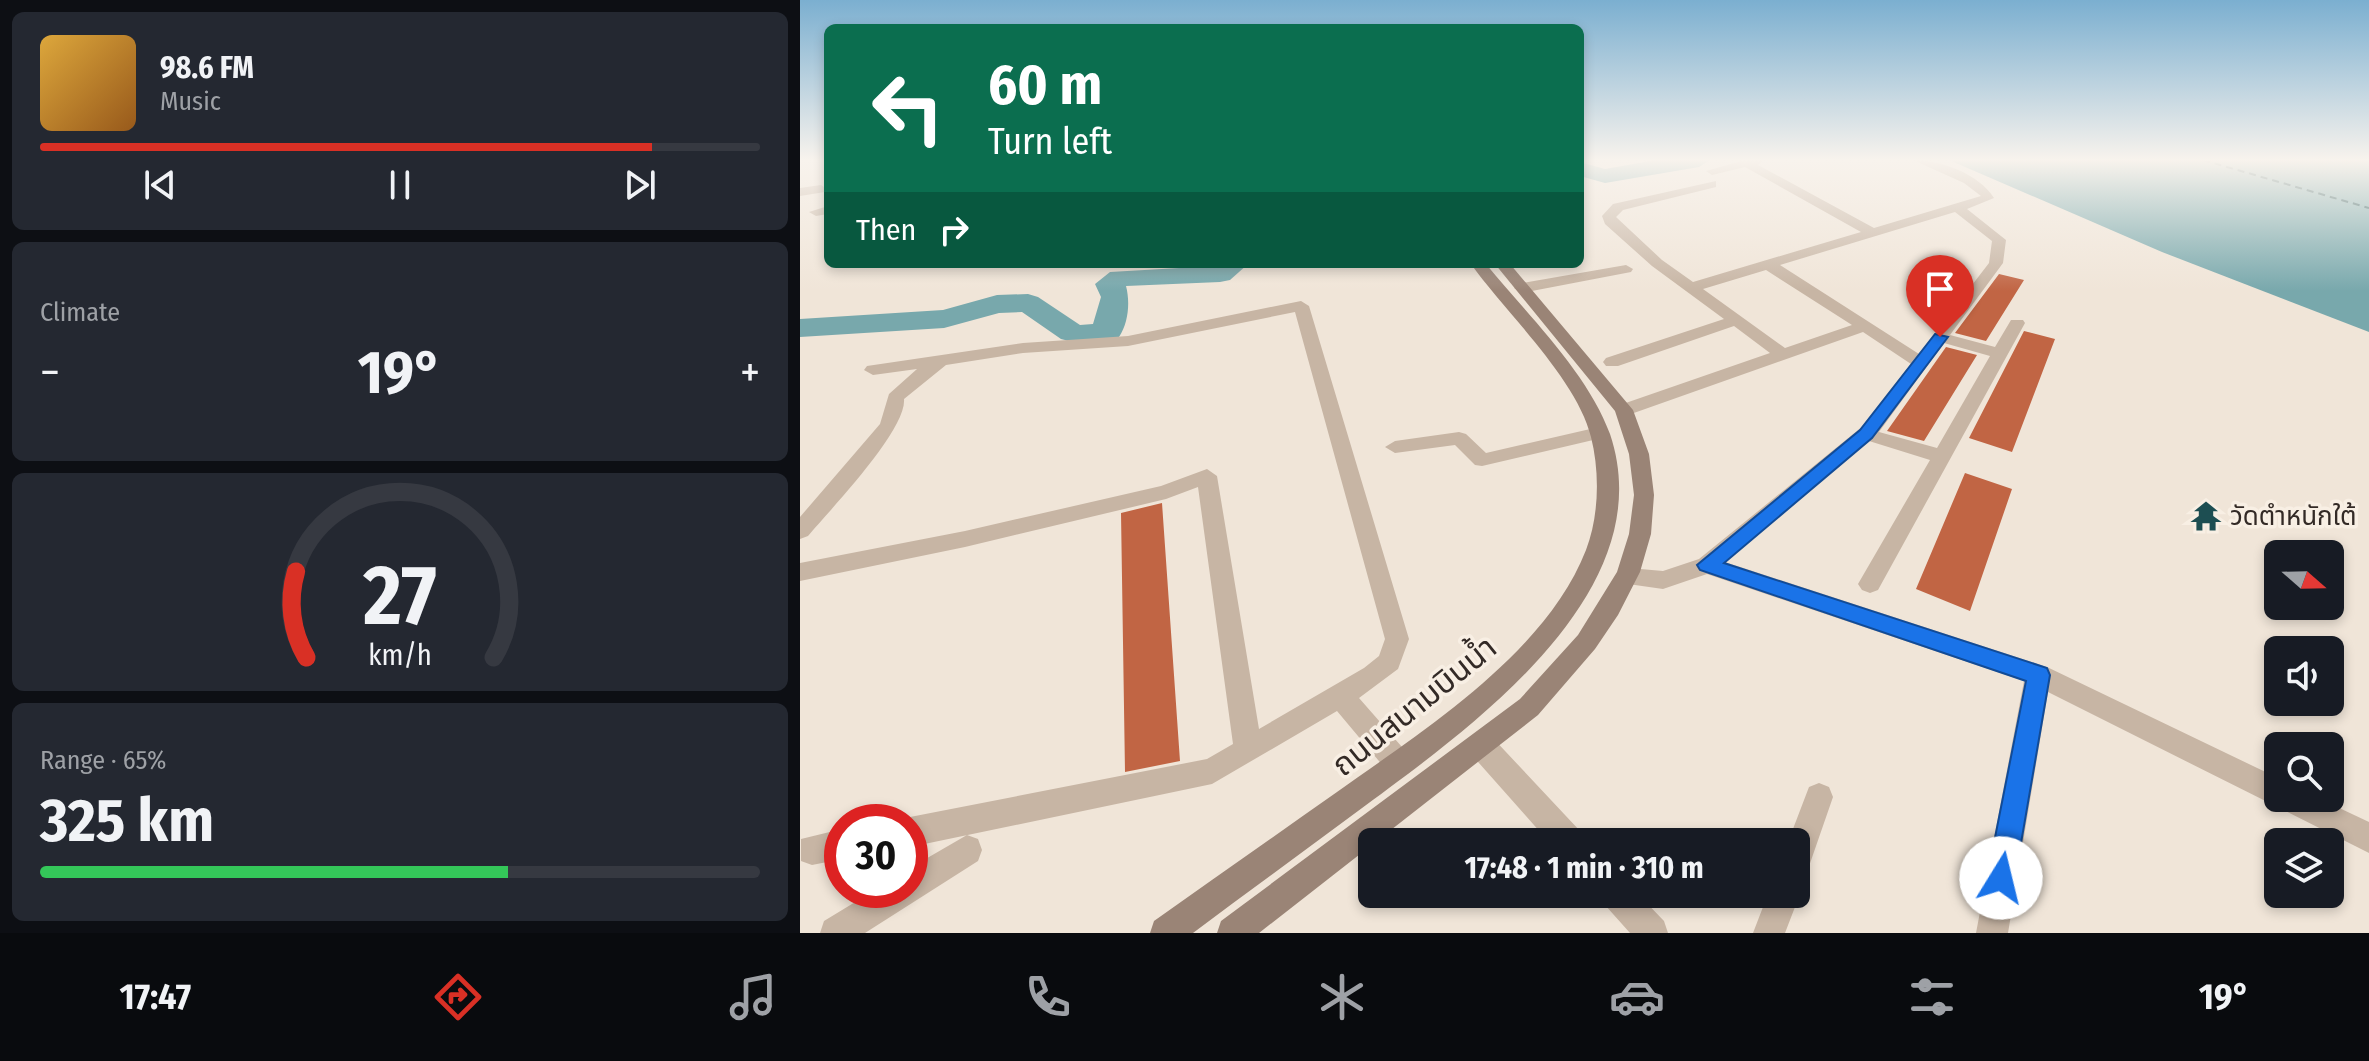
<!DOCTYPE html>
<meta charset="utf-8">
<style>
:root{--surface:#171b24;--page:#242831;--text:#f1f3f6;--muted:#9ea1a6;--line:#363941;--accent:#d93025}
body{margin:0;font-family:"Fira Sans Condensed","Noto Sans Thai",sans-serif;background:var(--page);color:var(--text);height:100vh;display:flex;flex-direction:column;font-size:30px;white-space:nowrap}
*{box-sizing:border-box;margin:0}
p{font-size:26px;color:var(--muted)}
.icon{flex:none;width:44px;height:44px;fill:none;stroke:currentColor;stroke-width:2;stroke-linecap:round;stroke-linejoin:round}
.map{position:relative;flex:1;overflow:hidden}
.sheet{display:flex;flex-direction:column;gap:12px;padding:12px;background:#0d0f14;width:800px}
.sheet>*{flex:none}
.hud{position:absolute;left:24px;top:24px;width:760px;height:244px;border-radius:12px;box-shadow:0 4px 12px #0003;background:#0b6e4f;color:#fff;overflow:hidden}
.needle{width:52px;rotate:110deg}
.fabs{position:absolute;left:1464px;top:540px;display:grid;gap:16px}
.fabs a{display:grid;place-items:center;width:80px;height:80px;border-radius:12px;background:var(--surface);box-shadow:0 4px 12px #0003;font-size:40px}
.speed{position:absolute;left:24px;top:804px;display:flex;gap:16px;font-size:40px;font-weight:700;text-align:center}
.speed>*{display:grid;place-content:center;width:104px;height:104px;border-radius:50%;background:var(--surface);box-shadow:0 4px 12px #0003;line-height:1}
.speed .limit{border:12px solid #d22;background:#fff;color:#111}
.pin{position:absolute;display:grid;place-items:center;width:68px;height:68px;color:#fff;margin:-82px -34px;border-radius:50% 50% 50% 0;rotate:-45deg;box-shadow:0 0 8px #0007}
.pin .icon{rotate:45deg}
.me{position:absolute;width:88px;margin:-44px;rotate:9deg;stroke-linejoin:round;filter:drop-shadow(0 0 6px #0008)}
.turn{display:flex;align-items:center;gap:28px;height:168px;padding:0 32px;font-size:36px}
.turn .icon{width:104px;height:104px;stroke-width:2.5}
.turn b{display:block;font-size:56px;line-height:68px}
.then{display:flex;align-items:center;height:76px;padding:0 32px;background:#0003;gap:16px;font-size:30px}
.big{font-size:60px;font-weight:700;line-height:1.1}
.sheet .tile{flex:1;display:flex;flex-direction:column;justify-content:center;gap:12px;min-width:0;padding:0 28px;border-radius:12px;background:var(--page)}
.sheet .dial{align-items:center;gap:0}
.dial svg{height:208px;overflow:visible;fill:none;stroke:var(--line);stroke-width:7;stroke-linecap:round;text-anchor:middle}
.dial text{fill:var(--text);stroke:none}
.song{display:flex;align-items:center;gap:24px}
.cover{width:96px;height:96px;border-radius:12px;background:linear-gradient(135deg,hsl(40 70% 55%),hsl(30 70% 35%))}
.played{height:8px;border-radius:4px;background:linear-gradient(90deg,var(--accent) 85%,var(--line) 85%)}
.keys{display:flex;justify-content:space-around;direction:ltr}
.heat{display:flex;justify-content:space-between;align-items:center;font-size:44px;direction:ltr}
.charge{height:12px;border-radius:6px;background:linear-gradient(90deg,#34c759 65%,var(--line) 0)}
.trip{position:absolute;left:558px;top:828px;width:452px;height:80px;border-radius:12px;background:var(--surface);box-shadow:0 4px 12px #0003;font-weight:700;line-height:80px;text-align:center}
.dock{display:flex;height:128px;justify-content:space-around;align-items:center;background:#090b0e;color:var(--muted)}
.dock .icon{width:56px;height:56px}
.dock .selected{color:var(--accent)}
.dock b{font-size:36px;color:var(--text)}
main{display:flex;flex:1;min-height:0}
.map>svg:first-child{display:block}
.water{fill:#78a8ac}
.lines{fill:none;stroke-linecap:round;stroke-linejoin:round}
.river{fill:#78a8ac;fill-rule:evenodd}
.ferry{stroke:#1d4e52;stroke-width:2;stroke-dasharray:7 5;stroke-linecap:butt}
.building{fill:#c16544}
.minor{fill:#c7b5a4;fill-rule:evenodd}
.secondary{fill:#9a8476;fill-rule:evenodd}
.route{fill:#1a73e8;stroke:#114b97;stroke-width:2}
.labels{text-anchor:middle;stroke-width:7;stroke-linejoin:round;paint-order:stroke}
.poi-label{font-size:26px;fill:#332a26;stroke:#f8efe4;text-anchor:start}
.near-street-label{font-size:32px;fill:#332a26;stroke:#f8efe4}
</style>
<main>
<section class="sheet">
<div class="tile">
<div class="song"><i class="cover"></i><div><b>98.6 FM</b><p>Music</p></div></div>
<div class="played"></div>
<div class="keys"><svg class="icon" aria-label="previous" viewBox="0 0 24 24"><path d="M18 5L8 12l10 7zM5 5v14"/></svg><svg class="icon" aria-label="pause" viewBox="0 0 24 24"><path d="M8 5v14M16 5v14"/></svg><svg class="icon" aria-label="next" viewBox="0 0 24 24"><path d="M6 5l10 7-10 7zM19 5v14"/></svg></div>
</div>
<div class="tile"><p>Climate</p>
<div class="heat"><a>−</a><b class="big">19°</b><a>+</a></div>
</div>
<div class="tile dial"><svg viewBox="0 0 100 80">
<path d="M14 69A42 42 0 1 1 86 69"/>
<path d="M14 69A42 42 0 0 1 10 36" stroke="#d93025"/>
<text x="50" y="56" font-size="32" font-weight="700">27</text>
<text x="50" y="72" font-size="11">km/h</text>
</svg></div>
<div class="tile"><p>Range · 65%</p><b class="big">325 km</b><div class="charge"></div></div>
</section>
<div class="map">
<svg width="1569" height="933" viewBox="0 0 1569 933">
<rect width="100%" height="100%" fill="#f0e5d8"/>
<path class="water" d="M1149,160H1569V332L1362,252Z"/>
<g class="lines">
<path class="river" d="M856,160H910L899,167L805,183L780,176V162L805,169Z
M448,264L430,280L420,282L326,286C330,301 329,322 319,337L281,344L261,339L222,312L199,313L144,328L0,337V319L143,310L197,295L228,294L238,297L280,325L293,324L301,297L295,284L310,272Z"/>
<path class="ferry" d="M1403,160L1569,208"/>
</g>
<path class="building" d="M1199,274L1224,280L1186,341L1155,333Z
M1224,331L1255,339L1212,452L1169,438Z
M1146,347L1177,355L1124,441L1087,431Z
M1165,473L1212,489L1170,611L1116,589Z
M362,503L380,761L325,772L321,513Z"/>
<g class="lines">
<path class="minor" d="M945,160H965L958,165L1074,228L1181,196L1164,183L1113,160C1141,160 1179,174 1194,198L1167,209L1206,240L1203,263L1150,335L1195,347L1211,320H1223L1225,323L1078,590L1070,593L1062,590L1058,584L1130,460L1069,441L925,562L1247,667L1478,778V798H1518L1569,822V853L1248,692L1208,933H1176L1224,681L907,574L863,589L821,583L818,577L821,571L829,568L863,571L899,559L1063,426L1111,364L1063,332L831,414H817L815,410L817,406L970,353L934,326L818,366H806L803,362L806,358L924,319L852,266L805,224L802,216L813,204L916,181V187L823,210L816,217L862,260L893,282L1061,232L945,167L912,175L906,171ZM1155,212L1192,241L1189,263L1119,354L980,265ZM966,270L1052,325L985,348L903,289ZM1144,343L1190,356L1137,448L1079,432Z
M21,185L27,189L25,192L0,196V188Z
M28,206V214L16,216L9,212Z
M826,265L833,269L831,272L722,293L714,288L722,283Z
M501,301L509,306L609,639L598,669L559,698L609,755L613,764L609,773L599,777L589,773L537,711L412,784L110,847V822H99L110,817L407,759L433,744L398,487L366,499L165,547L0,581V563L165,531L361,486L407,469L417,476L459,729L564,668L579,656L585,639L495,312L328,346L223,353L146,365L104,399C107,430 30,510 8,536L0,539V517L80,424L89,394L117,369L73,375L64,370L67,366L223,343L328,336Z
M799,427L809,433L806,437L682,466L675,465L655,445L595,453L585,447L595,441L659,432L666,434L686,453Z
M681,733L691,736L780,831L784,842H749L671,754L667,745L671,736Z
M1019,783L1029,787L1033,797L1007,872L996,876V842H988L1009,787Z
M42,829V859L12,865L1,861V839Z
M167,835L178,839L182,850L178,861L65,933H20L24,921L75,890H110V868Z
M996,885L1000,894L985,933H953L968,894H996Z
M800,894H838L864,921L868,933H830L805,905Z"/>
<path class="secondary" d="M671,264H686C727,314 788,373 810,434C864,594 666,731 558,811C503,852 448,892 393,933H350L354,921C415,878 476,835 537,792C624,730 746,653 786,550C799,516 800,473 791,437C777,379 706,313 671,264Z
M695,264H710L833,410L849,454L854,495L851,534L840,572L818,615L795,649L738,715L459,933H417L421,921L720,699L778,635L817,572L829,534L834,495L829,454L815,411Z"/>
</g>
<linearGradient id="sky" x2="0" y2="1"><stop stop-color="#7bafd0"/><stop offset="0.55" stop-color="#f8f3ed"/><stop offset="1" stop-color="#f8f3ed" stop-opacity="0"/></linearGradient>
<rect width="1569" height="291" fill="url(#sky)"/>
<path class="route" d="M1135,334L1148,337L1072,438L924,563L1247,668L1250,675L1215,878L1211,888L1201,893L1191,888L1187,878L1226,681L900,570L897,565L1060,430Z"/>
<defs>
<g id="temple-bare" transform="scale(2.4)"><path d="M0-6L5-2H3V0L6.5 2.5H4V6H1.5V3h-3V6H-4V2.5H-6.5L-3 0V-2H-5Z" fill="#1d4e52" stroke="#f8efe4" stroke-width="2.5" paint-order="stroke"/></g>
</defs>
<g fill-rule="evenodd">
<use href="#temple-bare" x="1406" y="516"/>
</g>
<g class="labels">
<g class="poi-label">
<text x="1430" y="525">วัดตำหนักใต้</text>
</g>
<g class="near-street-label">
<text transform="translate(614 706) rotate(-39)" y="11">ถนนสนามบินน้ำ</text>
</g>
</g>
</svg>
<div class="fabs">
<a><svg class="needle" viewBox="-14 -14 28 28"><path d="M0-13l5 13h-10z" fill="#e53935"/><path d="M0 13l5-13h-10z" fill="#9ea1a6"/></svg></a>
<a><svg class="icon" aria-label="sound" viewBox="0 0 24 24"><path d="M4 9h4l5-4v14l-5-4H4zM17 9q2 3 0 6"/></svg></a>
<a><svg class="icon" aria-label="search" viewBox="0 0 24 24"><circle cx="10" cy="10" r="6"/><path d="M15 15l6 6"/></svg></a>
<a><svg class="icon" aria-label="layers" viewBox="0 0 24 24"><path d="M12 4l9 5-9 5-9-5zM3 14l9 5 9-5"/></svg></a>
</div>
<div class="speed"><div class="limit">30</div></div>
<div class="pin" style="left:1140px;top:337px;background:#d93025"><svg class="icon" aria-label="arrive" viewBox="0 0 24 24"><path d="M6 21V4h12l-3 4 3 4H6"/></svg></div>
<svg class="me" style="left:1201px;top:878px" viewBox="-20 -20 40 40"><circle r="19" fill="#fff"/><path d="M0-13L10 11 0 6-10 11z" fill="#1a73e8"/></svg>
<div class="trip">17:48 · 1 min · 310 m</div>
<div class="hud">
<div class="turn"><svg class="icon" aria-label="left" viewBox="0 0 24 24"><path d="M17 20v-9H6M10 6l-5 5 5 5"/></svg><div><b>60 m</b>Turn left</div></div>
<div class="then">Then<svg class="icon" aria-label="right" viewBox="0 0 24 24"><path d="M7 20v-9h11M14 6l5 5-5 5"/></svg></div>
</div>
</div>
</main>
<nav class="dock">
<b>17:47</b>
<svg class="icon selected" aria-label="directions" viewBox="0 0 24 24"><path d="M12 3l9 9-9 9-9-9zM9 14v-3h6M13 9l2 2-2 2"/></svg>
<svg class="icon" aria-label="music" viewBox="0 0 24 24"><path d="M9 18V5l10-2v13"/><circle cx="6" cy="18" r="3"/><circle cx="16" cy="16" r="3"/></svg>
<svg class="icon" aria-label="phone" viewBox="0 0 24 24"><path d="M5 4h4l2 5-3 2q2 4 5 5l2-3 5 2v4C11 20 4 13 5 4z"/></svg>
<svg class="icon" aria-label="climate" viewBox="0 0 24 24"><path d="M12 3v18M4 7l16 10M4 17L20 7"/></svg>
<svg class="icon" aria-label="car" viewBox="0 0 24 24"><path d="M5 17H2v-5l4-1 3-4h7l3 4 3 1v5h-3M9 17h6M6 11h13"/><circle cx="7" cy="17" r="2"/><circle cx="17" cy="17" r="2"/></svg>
<svg class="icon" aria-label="filters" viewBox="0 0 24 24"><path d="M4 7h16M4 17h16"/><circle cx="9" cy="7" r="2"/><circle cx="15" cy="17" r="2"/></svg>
<b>19°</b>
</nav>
